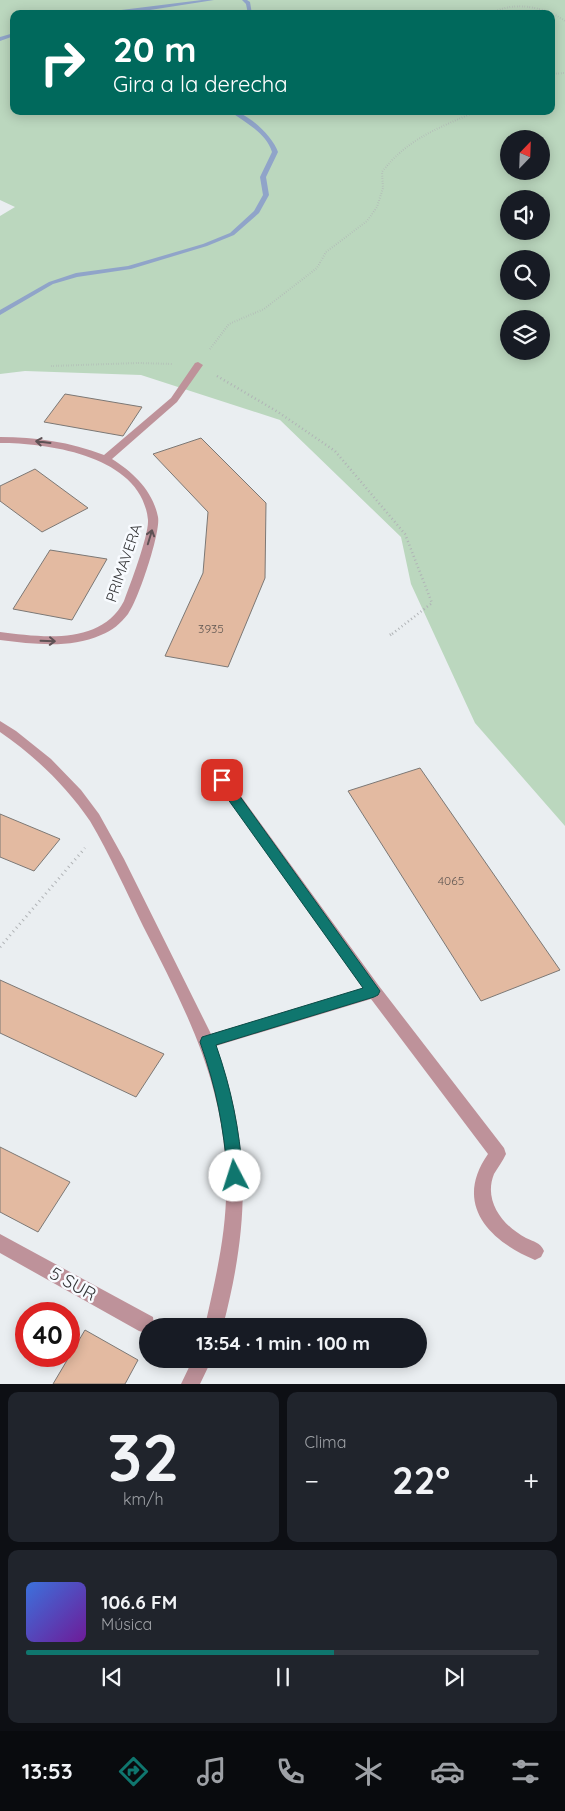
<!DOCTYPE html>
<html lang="es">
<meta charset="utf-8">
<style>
:root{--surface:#171b24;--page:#20242c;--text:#f1f3f6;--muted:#9ea1a6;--line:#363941;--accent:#0f766e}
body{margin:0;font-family:Quicksand,sans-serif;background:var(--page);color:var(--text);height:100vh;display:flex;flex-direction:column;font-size:19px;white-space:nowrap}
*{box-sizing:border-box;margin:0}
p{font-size:16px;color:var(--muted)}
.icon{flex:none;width:28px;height:28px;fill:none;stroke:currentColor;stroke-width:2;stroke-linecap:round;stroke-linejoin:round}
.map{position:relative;height:1384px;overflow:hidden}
.drawer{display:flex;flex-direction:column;gap:8px;padding:8px;background:#0d0f14;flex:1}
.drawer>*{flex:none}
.banner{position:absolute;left:10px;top:10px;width:545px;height:105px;border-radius:10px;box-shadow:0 2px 12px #0003;background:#00695c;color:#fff;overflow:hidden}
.needle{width:32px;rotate:23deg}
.tools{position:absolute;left:500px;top:130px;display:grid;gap:10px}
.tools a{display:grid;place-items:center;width:50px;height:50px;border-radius:50%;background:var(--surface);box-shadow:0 2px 12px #0003;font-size:25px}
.speed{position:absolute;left:15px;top:1302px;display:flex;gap:10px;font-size:25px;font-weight:700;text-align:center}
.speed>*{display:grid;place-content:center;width:65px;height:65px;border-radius:50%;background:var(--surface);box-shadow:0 2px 12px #0003;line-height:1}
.speed .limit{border:8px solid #d22;background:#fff;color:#111}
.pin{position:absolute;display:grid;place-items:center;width:42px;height:42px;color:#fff;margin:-21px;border-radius:10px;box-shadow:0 2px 8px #0006}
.me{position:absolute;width:55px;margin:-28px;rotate:355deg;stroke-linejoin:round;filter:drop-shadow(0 0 4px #0008)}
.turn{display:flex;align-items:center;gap:18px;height:105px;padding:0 20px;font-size:22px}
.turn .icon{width:65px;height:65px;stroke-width:2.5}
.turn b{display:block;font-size:35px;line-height:42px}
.big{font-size:38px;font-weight:800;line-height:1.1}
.drawer .widget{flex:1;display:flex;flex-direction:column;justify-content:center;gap:8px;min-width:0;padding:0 18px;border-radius:10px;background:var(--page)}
.drawer .dial{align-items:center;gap:0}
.dial b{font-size:65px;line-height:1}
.song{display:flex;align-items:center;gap:15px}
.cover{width:60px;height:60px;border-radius:8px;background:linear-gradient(135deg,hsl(220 70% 55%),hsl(280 70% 35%))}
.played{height:5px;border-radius:2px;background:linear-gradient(90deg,var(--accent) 60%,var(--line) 60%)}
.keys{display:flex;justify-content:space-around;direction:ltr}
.heat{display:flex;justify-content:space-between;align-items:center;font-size:28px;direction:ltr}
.drawer .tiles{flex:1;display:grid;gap:8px;grid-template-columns:1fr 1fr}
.widget:last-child{grid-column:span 2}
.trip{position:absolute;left:139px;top:1318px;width:288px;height:50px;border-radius:25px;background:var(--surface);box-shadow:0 2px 12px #0003;font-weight:800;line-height:50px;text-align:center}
.dock{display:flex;height:80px;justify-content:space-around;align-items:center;background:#090b0e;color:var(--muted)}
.dock .icon{width:35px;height:35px}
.dock .current{color:var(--accent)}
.dock b{font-size:22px;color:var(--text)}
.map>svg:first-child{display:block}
.green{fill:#bbd7be;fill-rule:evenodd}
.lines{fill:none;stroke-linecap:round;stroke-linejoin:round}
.stream{fill:#90a4c9;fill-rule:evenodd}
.building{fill:#e3baa1;stroke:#7c7875}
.path-far2{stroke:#b0b3b6;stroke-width:2;stroke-dasharray:0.5 2;stroke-linecap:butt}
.path-far1{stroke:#b0b3b6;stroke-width:2.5;stroke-dasharray:1 3;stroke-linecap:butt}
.path{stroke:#b0b3b6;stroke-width:3;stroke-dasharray:1 4;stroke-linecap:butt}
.minor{fill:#be929a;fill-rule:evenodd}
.oneway{stroke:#5e5255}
.route{fill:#0f766e;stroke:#0a4d48}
.labels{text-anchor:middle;stroke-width:5;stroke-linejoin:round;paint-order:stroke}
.number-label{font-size:12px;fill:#605752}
.street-label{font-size:15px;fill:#353638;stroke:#f8fbff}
.near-street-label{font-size:18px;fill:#353638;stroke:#f8fbff}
</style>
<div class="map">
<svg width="565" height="1384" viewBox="0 0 565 1384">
<rect width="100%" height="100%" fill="#eaeef1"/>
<path class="green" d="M0,0H565V826L475,723L411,584L401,537L280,420L141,375L25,371L0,374V216L15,207L0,200ZM14,14H551V111H14ZM509,139H541V171H509ZM509,199H541V231H509ZM509,259H541V291H509ZM509,319H541V351H509Z"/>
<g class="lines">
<path class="stream" d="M202,0H214L150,10L89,14Z
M242,0H247L250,2L252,14H248L246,4Z
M14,33V36L0,41V37Z
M230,111C247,111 273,137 278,152L266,177L269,195L259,213L234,235L207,246L131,269L77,277L53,284L0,315V310L49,282L76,273L128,266L203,244L230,233L254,211L263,195L260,177L272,152C266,132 245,123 230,111Z"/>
</g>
<path class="building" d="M65,394L142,407L123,436L44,422Z
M201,438L266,503L265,578L228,667L165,656L203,573L208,512L153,454Z
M35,469L88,508L42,532L0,501V486Z
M50,550L107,559L72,620L13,609Z
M420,768L560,970L481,1001L348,791Z
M0,814L60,839L34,871L0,857Z
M0,980L164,1054L136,1097L0,1033Z
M0,1147L70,1182L38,1232L0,1212Z
M85,1330L138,1360L125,1384H53Z"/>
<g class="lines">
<path class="path-far2" d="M491,14C512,0 546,7 565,21
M551,74L565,73
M210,349L229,324L264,309L317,268L326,252L367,221L377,207L383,188L382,172C408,138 439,128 477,111
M51,366L138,363L173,364"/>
<path class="path-far1" d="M217,376L278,412L335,451L405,534L432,603L392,634"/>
<path class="path" d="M390,635L393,633
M0,947L85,848"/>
<path class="minor" d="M198,362L203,365L177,402L112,459C133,472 153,491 158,517C161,532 138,601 128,614C121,623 112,631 101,635C69,649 34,644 0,640V632C41,637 101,646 124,601C130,585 149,535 148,520C142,456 49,443 0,443V437C36,437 70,442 104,455L171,398L195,363Z
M0,721L16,731L51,759L81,790L99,814L124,859L211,1034L363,988L215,780L217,777H227L379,986L504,1148L506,1154C503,1161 498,1167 494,1174C483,1201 503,1226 526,1238C534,1242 540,1242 544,1251L541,1257L535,1260C489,1241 453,1204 488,1154L371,999L216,1046C252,1145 249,1226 223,1326H205C216,1276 228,1228 226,1176C224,1082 185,1008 143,926C126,891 110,855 90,821C66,786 35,756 0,732Z
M0,1234L153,1317L154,1326H148L146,1333L139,1331L0,1253Z
M193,1359H212L200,1384H181Z"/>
</g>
<defs><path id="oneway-shaft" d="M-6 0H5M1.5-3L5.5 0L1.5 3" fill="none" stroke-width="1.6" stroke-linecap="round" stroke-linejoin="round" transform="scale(1.25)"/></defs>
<g class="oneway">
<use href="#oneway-shaft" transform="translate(43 442) rotate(-173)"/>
<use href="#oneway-shaft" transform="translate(150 537) rotate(-73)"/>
<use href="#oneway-shaft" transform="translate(48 641) rotate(2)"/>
</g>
<path class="route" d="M222,776L226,777L380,991L378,995L374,997L216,1045C232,1091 239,1128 243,1176L241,1181L235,1183L230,1181L228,1176C223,1125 217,1090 200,1042L202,1037L363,988L217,784L215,780Z"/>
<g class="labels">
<g class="number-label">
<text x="211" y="633">3935</text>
<text x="451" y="885">4065</text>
</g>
<g class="street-label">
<text transform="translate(124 563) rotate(-71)" y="5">PRIMAVERA</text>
</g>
<g class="near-street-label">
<text transform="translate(73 1284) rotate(29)" y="6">5 SUR</text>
</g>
</g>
</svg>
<div class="tools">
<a><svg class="needle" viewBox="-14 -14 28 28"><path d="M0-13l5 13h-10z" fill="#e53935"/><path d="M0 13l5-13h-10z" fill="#9ea1a6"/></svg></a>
<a><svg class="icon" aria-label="sound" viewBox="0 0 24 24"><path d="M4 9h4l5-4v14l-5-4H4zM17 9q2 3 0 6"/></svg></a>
<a><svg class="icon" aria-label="search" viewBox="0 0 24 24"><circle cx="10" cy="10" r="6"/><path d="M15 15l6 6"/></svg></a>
<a><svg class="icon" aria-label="layers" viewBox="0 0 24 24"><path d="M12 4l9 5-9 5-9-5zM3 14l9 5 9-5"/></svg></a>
</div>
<div class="speed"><div class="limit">40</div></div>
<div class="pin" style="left:222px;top:780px;background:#d93025"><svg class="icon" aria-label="arrive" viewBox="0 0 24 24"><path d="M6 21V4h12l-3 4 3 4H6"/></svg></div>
<svg class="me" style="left:235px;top:1176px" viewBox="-20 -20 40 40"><circle r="19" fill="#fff"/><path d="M0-13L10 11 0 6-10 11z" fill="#0f766e"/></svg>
<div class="trip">13:54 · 1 min · 100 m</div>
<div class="banner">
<div class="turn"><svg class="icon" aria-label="right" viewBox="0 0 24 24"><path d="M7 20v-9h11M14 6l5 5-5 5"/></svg><div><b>20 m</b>Gira a la derecha</div></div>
</div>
</div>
<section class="drawer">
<div class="tiles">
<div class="widget dial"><b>32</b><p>km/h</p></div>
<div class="widget"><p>Clima</p>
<div class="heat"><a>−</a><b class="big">22°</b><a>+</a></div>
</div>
<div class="widget">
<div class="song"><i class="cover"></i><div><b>106.6 FM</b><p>Música</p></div></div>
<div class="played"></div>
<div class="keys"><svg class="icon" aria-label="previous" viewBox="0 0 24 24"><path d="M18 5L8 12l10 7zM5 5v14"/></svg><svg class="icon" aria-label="pause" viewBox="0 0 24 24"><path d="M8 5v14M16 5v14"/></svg><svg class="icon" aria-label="next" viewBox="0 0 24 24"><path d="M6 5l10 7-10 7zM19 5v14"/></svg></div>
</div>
</div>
</section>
<nav class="dock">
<b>13:53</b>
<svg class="icon current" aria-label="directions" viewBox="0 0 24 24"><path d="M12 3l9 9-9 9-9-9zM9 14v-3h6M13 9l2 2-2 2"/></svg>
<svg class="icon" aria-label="music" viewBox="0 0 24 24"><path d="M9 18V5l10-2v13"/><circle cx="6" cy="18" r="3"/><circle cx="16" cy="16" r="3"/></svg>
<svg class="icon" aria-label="phone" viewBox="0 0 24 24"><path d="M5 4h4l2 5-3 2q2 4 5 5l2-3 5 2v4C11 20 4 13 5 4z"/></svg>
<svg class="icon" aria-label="climate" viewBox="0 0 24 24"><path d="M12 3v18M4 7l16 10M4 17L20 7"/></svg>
<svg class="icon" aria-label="car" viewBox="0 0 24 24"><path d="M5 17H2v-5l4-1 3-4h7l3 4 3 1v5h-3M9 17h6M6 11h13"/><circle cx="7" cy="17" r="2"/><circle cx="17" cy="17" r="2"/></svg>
<svg class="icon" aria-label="filters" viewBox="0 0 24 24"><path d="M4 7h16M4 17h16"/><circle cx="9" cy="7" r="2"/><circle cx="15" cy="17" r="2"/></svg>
</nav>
